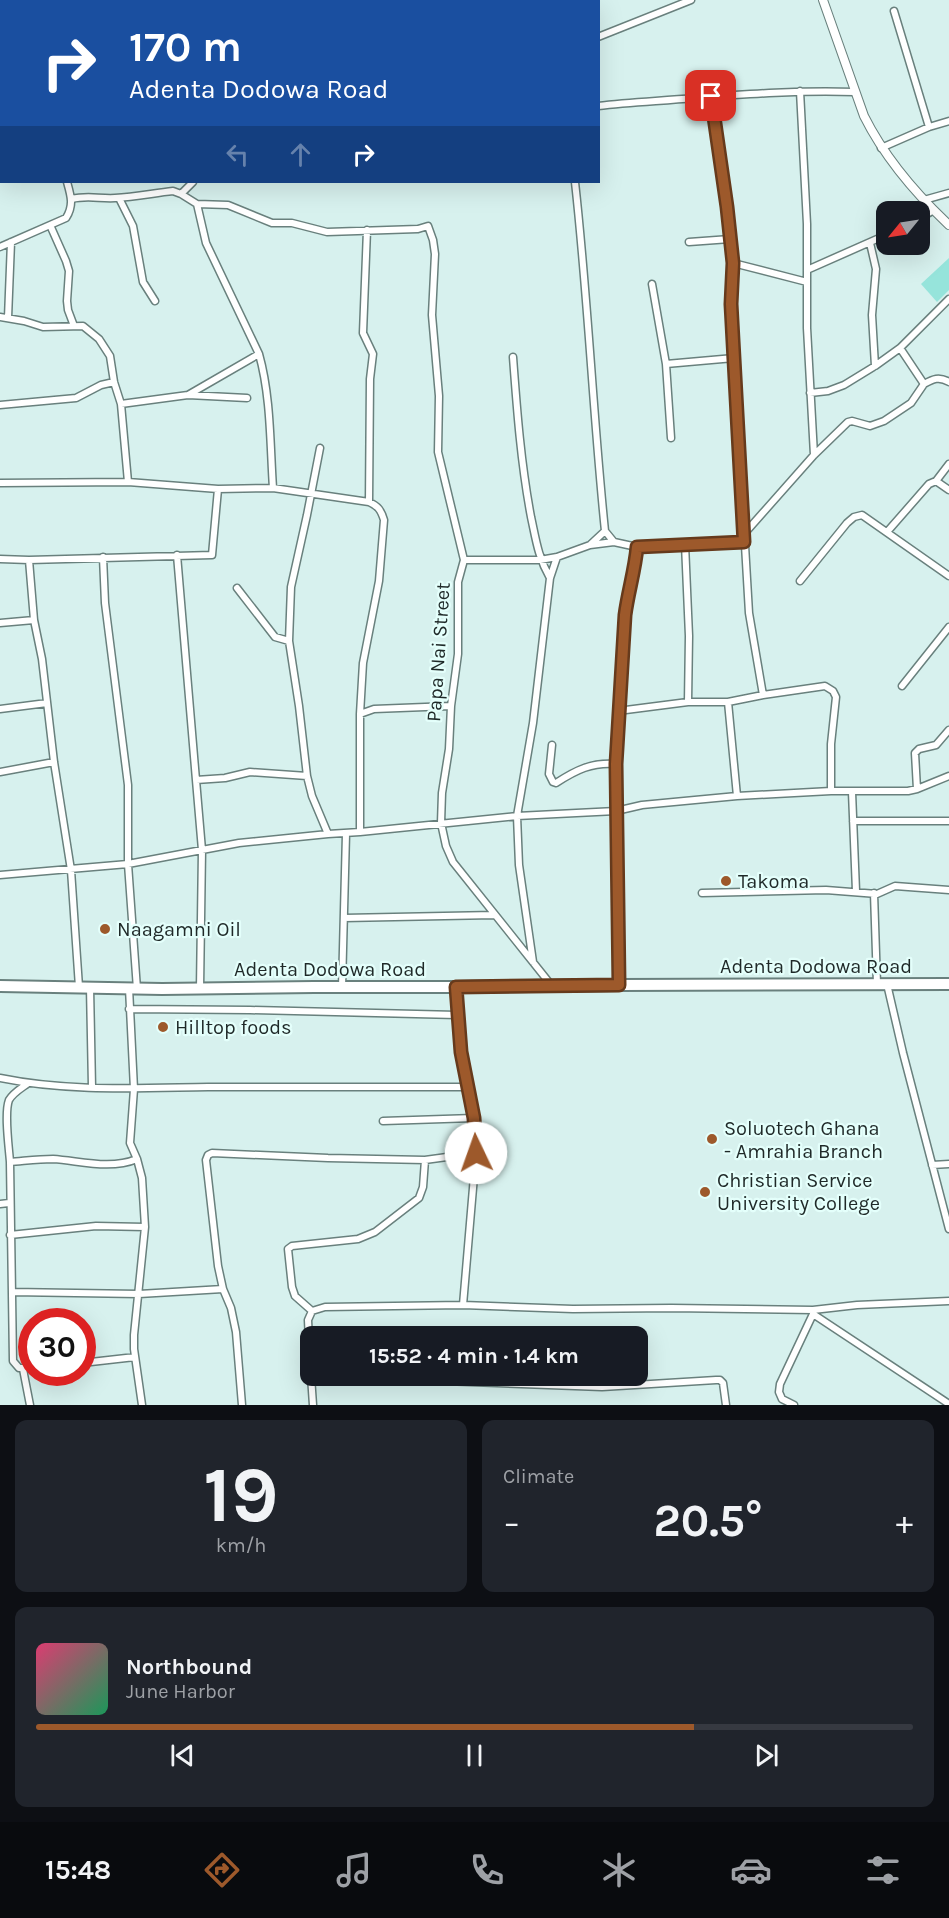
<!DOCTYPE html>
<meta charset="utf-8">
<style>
:root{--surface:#171b24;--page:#20242c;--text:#f1f3f6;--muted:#9ea1a6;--line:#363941;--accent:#9d592b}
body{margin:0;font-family:Karla,sans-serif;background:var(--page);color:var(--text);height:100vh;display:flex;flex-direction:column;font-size:22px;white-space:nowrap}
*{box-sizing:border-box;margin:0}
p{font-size:20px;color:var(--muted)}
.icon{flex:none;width:33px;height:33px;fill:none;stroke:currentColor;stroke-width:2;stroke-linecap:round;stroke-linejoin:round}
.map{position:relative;height:1405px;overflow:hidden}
.sheet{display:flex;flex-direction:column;gap:15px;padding:15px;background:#0d0f14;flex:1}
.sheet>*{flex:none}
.guide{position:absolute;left:0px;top:0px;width:600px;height:183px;box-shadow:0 6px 24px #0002;background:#1a4fa0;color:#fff;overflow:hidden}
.needle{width:39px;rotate:240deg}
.controls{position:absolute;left:876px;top:201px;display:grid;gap:12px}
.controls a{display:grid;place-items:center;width:54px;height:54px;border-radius:12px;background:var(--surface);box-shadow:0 6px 24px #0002;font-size:30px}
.speed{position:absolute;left:18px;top:1308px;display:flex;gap:12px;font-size:30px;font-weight:700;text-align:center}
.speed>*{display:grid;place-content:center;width:78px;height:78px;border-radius:50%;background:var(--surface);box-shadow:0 6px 24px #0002;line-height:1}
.speed .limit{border:9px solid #d22;background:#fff;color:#111}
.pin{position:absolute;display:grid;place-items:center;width:51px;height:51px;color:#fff;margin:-26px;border-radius:12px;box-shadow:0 3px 9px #0006}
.me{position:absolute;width:66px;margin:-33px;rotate:357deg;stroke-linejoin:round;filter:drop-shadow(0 0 4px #0008)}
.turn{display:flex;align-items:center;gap:21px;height:126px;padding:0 30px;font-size:27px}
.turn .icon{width:78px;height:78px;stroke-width:2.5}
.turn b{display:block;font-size:42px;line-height:51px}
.lanes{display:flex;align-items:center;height:57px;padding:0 30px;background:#0003;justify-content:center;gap:30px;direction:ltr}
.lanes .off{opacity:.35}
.big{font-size:45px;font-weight:700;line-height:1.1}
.sheet .card{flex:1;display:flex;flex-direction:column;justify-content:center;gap:9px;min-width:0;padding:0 21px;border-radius:12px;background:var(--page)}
.sheet .dial{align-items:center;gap:0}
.dial b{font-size:78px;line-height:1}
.song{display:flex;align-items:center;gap:18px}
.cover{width:72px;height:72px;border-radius:9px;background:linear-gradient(135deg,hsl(340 70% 55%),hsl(150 70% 35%))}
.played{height:6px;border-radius:3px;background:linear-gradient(90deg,var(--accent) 75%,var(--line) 75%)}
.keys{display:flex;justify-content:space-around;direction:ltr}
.heat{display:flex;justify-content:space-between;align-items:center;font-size:33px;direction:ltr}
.sheet .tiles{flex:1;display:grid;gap:15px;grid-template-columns:1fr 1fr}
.card:last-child{grid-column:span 2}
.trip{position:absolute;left:300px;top:1326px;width:348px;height:60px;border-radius:12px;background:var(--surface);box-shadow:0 6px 24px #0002;font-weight:700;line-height:60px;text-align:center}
.tab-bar{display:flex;height:96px;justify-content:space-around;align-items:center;background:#090b0e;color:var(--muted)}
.tab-bar .icon{width:42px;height:42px}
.tab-bar .on{color:var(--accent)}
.tab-bar b{font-size:27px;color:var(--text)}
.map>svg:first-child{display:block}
.green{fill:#96e4db}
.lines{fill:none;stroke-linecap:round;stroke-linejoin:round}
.minor-casing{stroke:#69807d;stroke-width:9}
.tertiary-casing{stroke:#69807d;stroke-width:10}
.primary-casing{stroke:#69807d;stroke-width:14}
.minor{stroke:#fff;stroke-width:6}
.tertiary{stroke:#fff;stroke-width:8}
.primary{stroke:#fff;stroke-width:10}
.route-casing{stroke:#663a1c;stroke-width:15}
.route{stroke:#9d592b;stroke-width:10}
.poi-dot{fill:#9d592b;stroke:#e4fffb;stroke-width:2}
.labels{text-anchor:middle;stroke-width:4.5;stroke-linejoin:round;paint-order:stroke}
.street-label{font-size:20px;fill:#1f2928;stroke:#e4fffb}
.poi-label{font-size:20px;fill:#1f2928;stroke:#e4fffb;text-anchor:start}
</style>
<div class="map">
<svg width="949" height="1405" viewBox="0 0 949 1405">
<rect width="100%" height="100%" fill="#d7f1ee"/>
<path class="green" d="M949,258V290L937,302L921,284Z"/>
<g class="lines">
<g class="minor-casing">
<path id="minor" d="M11,0V2
M310,0L311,2
M396,0V2
M580,0L581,2
M484,2L488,0
M894,11L929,127
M598,37L691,0
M800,91L807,224V328L814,455
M711,96C720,151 731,207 733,262C734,289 732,315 733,341L749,613L763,695L825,686L833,691L836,697L831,744V791
M598,106C631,102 662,101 694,98C748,94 801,90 855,92
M881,148L929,127L949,121
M0,172H2
M575,182C588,298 593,415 605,531L614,542
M181,194L193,182
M119,198L133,226L143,282L155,301
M72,199C87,195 100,199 115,198C135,197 154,193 173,191L181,194L197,204L228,205L272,223H292L327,232L418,229L428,226L433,240L435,254L432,315L439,396L438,452L464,560L458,582V654L451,706L449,749L442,793L441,823L446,846L453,862L552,986
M924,200L949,193
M197,204L206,243L259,354C271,397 270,444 273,488
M920,218L934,210
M50,225L66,261L69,271L67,301L68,310L74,326
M367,230L363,333L373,354L370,379L369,502
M689,242L730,239
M870,243L876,269L872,315L875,366
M0,247L66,218C74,205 71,196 67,182
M733,263L807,282
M807,270L886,235
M652,284L666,364L671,438
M0,317L24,321L43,327L83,326L99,339L110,356L114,382L121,404L128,482
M8,318L11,242
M513,357C517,411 521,464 531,517C536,540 538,557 550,578
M666,364L734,358
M924,384C933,379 939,376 949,382
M810,393L828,391L844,385L875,366L900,348L949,299
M188,395L259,354
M121,404L188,395L247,398
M0,405L76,398L101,385L114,382
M320,448L307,515L291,587L289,641L299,706L307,776L312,796L328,834
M936,481L949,490
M0,483L128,482L218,489
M887,532L929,484L936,481L949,464
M744,534L814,455L848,422L852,421L870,426L884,421L911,403L924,384L900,348
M591,544L605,531
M685,544L689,636L688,702
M637,547L744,542
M177,555L196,780
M103,557L105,603L128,785V864L137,989
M0,559L29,560L212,555L218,489L273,488L369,502C378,506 381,510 384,520L379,581L363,663L360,714V832
M29,560L34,620L42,659L54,762L71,870L79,987
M464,560H540L557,557L590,545L614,542L637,547C635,570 628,592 625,615L616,764L619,985
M800,581L847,523L854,517L862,515L949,576
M237,588L275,637L289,641
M0,623L34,620
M902,686L949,627
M728,702L763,695
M0,709L47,703
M618,711L688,702H728L737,796
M360,714L374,709L451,706
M552,745L549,774L553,782L556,783C576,770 592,762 616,764
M0,772L54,762
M917,789L915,753L919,749L936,745L949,730
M852,792L856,891
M853,821H949
M0,875L128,864L239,843L328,834L360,832L517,816L616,811L642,805L737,796L831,791H908L917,789L949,776
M702,893L826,890L877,894L895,886L949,890
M874,893L877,984
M344,918L494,915
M533,962L519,865L517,816L533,723L550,578L557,557
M887,984L903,1053L949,1229
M90,987L92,1087
M342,987L346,834
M456,987L461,1052L474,1118L476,1153L463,1305
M129,988L134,1089L130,1143L137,1159L142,1178L145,1227L134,1335V1349L142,1405
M200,988L202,850L196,780L225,778L250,772L307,776
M129,1009L250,1010L457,1015
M0,1078C68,1092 139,1088 208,1087C295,1087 381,1087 468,1087
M27,1084C20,1089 13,1093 9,1100C4,1113 9,1148 10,1162L13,1361L19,1368H32
M383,1121L474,1118
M10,1162C24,1161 38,1159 53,1159C81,1161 110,1170 137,1159
M932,1165L949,1164
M0,1204L9,1203
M10,1235L96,1226L145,1227
M12,1292L139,1294L223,1289
M312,1311L295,1296L292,1287L288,1249L292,1246L358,1239L375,1232L419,1198L423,1187L425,1160
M813,1314L949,1404
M310,1361L308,1320L312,1311L325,1307L463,1305L573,1309L671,1308L813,1310L857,1305L949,1301
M82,1363L135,1357
M23,1369L30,1405
M311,1376L313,1405
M312,1376L602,1387L716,1380H720L723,1383L726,1405
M242,1405L236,1332L231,1308L223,1289L218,1266L206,1160L208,1155L212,1153L328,1158L425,1160L476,1153
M794,1405L782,1399L779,1392L780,1384L813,1314V1310"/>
</g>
<g class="tertiary-casing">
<path id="tertiary" d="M823,0L864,116C885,158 915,193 949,225"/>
</g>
<g class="primary-casing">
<path id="primary" d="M0,986L162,989L314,987H456L619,985L949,984"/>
</g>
<use href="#minor" class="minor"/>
<use href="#tertiary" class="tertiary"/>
<use href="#primary" class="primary"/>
</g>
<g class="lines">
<g class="route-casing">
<path id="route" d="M476,1153L474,1118L461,1052L456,987L619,985L616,764L625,615C628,592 635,570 637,547L744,542L733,341L731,304L733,263L727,207L711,96"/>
</g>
<use href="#route" class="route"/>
</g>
<g class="poi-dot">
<circle cx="726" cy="881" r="6"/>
<circle cx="105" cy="929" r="6"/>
<circle cx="163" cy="1027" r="6"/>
<circle cx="712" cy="1139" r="6"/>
<circle cx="705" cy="1192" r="6"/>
</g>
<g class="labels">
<g class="street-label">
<text transform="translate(438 652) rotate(-86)" y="7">Papa Nai Street</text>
<text x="816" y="973">Adenta Dodowa Road</text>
<text x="330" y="976">Adenta Dodowa Road</text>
</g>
<g class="poi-label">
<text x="738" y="888">Takoma</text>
<text x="117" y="936">Naagamni Oil</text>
<text x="175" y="1034">Hilltop foods</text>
<text x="724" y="1135">Soluotech Ghana<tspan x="724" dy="23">- Amrahia Branch</tspan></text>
<text x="717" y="1187">Christian Service<tspan x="717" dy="23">University College</tspan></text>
</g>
</g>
</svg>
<div class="controls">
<a><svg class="needle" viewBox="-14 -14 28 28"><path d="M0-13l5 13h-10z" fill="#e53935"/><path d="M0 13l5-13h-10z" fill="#9ea1a6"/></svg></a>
</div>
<div class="speed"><div class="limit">30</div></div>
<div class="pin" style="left:711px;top:96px;background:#d93025"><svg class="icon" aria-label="arrive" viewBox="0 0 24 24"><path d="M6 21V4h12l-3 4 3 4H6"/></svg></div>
<svg class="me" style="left:476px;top:1153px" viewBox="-20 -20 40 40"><circle r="19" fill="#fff"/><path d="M0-13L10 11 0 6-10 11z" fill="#9d592b"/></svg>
<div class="trip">15:52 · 4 min · 1.4 km</div>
<div class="guide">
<div class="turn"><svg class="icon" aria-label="right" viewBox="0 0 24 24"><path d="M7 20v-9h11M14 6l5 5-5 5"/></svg><div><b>170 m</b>Adenta Dodowa Road</div></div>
<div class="lanes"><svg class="icon off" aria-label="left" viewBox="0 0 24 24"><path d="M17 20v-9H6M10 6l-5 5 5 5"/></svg><svg class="icon off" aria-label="ahead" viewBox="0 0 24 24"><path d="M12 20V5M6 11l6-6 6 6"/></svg><svg class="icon" aria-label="right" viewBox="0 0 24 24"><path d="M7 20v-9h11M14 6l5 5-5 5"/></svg></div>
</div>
</div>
<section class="sheet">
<div class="tiles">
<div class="card dial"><b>19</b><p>km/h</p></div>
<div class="card"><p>Climate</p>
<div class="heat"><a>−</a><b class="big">20.5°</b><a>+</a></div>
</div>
<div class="card">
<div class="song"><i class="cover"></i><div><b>Northbound</b><p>June Harbor</p></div></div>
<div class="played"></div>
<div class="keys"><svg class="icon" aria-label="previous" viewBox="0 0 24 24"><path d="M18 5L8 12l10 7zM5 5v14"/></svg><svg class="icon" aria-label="pause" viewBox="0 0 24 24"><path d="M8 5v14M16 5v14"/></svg><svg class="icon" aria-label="next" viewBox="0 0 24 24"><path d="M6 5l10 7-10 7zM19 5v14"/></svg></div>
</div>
</div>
</section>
<nav class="tab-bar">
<b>15:48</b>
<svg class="icon on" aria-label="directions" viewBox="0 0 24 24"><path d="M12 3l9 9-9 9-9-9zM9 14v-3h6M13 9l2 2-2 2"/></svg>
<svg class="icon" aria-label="music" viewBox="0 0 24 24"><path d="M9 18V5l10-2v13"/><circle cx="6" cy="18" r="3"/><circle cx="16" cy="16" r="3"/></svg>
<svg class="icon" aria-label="phone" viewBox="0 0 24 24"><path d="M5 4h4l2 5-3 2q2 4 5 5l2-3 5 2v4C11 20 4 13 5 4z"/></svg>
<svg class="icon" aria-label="climate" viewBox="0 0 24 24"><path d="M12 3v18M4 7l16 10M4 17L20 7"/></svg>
<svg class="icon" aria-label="car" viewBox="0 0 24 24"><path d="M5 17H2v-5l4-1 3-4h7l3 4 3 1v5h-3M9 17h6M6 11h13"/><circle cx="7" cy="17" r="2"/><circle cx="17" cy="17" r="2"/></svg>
<svg class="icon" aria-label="filters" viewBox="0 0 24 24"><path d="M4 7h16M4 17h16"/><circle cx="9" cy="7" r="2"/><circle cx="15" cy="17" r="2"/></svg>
</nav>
